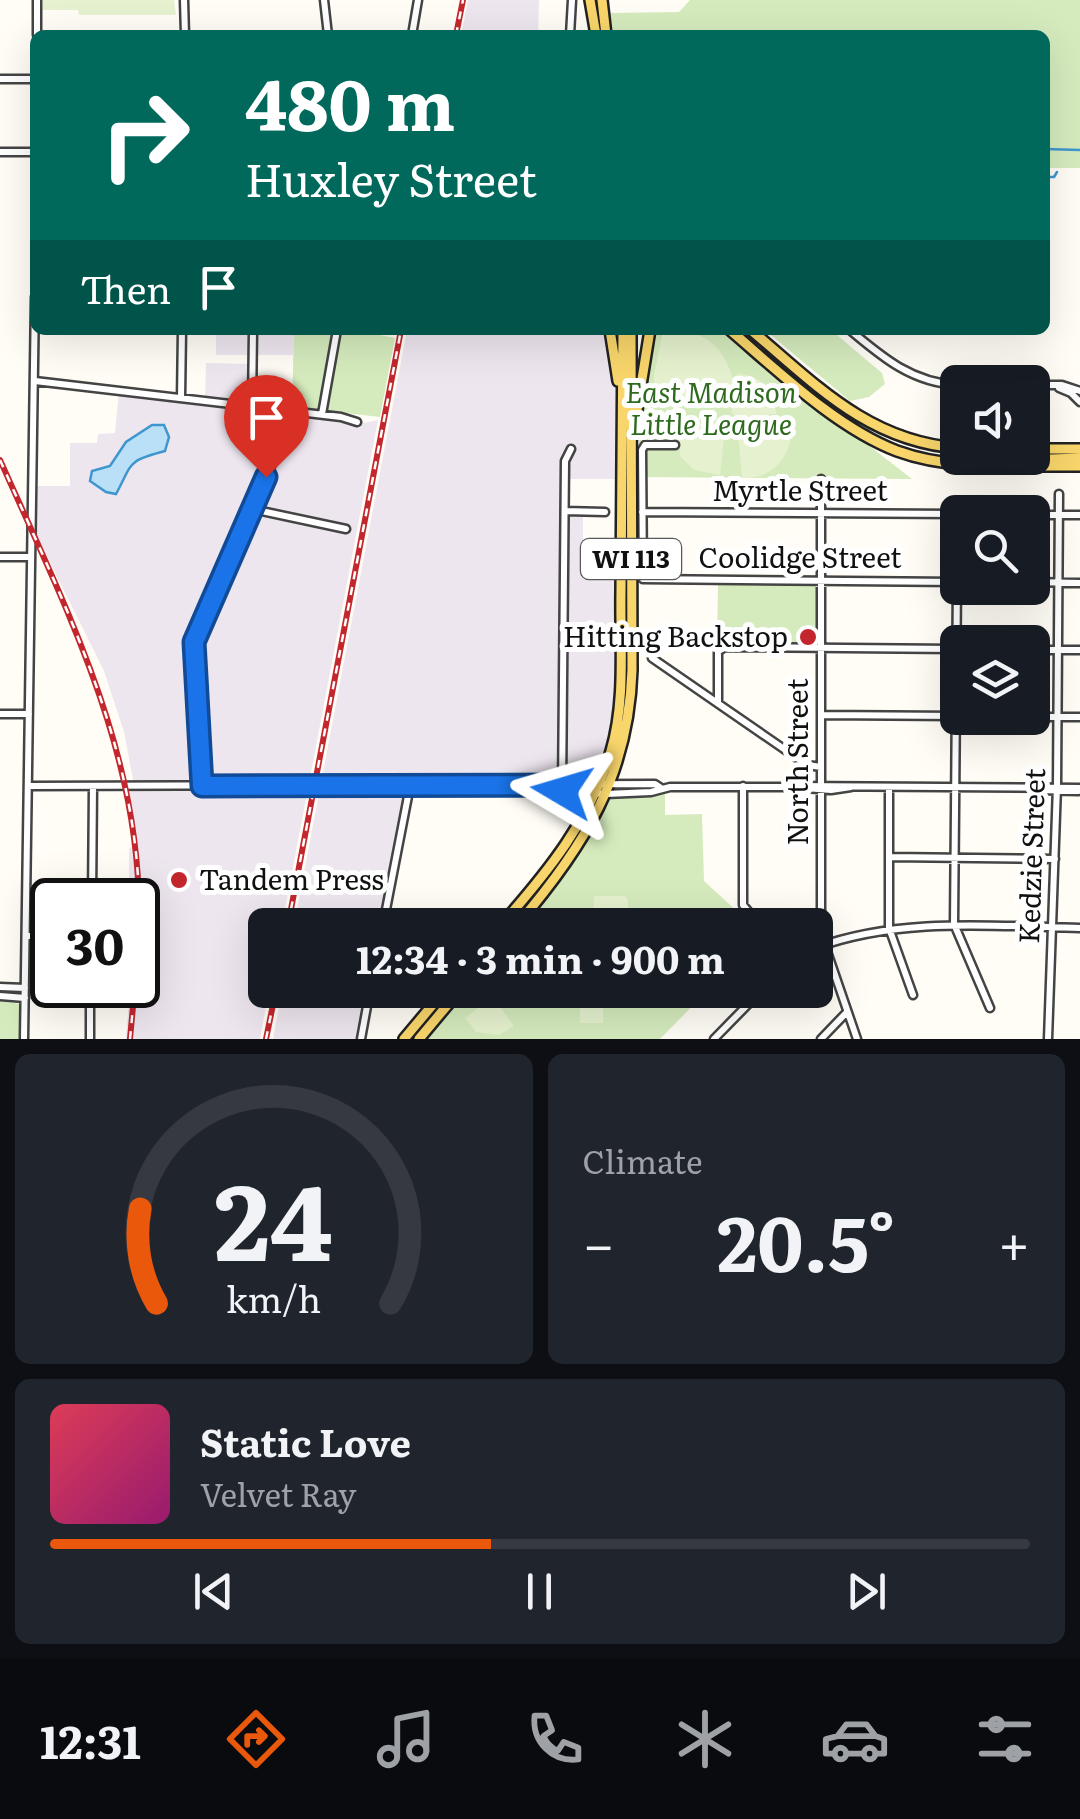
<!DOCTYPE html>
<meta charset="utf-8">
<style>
:root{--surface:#171b24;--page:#20242c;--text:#f1f3f6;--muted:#9ea1a6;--line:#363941;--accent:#ea580c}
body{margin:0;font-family:Literata,serif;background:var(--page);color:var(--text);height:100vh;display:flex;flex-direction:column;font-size:38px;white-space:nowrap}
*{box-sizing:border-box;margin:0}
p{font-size:32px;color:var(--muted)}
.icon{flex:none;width:55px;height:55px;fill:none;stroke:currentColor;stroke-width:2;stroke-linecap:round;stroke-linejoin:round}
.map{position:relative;height:1039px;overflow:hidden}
.drawer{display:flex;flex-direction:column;gap:15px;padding:15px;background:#0d0f14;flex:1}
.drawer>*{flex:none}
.banner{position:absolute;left:30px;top:30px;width:1020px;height:305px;border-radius:15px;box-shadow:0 10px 40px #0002;background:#00695c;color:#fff;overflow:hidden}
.tools{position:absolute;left:940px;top:365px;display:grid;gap:20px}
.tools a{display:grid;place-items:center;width:110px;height:110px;border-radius:15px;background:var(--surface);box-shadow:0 10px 40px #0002;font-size:50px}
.speed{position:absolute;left:30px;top:878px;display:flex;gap:20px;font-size:50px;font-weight:700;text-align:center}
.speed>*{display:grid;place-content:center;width:130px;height:130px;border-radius:50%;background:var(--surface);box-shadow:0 10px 40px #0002;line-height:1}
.speed .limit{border:5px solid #111;border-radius:15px;background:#fff;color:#111}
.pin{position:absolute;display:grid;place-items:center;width:85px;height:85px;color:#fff;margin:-102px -42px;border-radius:50% 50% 50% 0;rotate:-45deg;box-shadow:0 0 10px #0007}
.pin .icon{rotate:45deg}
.me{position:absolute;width:110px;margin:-55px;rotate:277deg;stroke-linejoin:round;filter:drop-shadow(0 0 8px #0008)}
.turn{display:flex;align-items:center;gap:35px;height:210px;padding:0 50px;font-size:45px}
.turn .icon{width:130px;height:130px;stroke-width:2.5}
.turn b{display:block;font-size:70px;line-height:85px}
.then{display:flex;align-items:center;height:95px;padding:0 50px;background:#0003;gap:20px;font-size:38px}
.big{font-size:75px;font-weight:700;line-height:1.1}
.drawer .tile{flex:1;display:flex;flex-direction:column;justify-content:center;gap:15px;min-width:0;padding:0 35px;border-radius:15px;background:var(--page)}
.drawer .dial{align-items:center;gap:0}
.dial svg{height:260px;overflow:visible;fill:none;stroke:var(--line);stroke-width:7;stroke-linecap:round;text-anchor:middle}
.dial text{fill:var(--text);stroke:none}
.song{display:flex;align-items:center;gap:30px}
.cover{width:120px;height:120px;border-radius:15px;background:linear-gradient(135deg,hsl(350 70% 55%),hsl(320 70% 35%))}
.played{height:10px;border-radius:5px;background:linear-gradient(90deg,var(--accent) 45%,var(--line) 45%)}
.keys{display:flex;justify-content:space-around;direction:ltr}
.heat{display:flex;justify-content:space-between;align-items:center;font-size:55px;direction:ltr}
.drawer .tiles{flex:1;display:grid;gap:15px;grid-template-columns:1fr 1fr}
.tile:last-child{grid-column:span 2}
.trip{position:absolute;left:248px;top:908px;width:585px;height:100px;border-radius:15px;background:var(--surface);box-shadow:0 10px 40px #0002;font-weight:700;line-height:100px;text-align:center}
.tab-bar{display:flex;height:160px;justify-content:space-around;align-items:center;background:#090b0e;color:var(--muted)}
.tab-bar .icon{width:70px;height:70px}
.tab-bar .current{color:var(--accent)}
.tab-bar b{font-size:45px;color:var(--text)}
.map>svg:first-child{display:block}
.industrial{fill:#eee6ef}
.green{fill:#d5ebbd}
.pitch{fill:#e6f2cf}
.water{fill:#b9e0f7;stroke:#3f96cf;stroke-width:2.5}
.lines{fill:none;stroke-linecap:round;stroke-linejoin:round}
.stream{stroke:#3f96cf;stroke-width:2.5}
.minor-casing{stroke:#444;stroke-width:11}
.major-casing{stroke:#222;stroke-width:14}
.minor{stroke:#fff;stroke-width:6}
.major{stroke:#f9d66b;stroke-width:9}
.rail-casing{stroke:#c4262e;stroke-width:6}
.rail{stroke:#fff;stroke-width:2.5;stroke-dasharray:8;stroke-linecap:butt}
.route-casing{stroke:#114b97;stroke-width:25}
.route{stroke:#1a73e8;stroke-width:18}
.poi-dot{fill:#c4262e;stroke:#fff;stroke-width:4}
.labels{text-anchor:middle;stroke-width:10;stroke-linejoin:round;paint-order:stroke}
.shield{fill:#fff;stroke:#585858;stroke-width:2.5}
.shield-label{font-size:25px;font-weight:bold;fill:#111}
.park-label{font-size:28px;font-style:italic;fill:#2f6b1f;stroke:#fff}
.street-label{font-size:28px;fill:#111;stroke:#fff}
.poi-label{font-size:28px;fill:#111;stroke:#fff;text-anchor:end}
</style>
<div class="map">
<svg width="1080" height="1039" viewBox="0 0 1080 1039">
<rect width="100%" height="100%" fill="#fffdf5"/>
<path class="industrial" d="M468,0H539L538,35H461Z
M216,330H294L293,355H216Z
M407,330H610L621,414V479H566L565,511H583V546L621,547L620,691L611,753L604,750L596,776L591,780L410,786L383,925H294Z
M206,363L253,364L252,406L364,423L378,420L282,925H265V990H269L260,1039H126L130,985H138V900H135V889L129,883V849L133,846L123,786L134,785L124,732L104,671L32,526L33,486H70V443H97L98,434L115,433L119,391L205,400Z
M282,990H370L361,1039H273Z"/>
<path class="green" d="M690,0H1080V168H1045V35H613L610,13L679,12Z
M294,330H354L395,338L380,417L292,407Z
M658,330H720L912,479L638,477C639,427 641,378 658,330Z
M765,330H836L837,335L882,373L885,384L869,397L850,401Z
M718,585H816V645L717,644Z
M665,793V815L702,814L704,881L752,925H524C560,886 585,844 610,798Z
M467,990H708L660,1039H424Z
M0,1000L20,1004V1039H0Z"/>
<path class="pitch" d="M43,0H174L176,15H79L78,10H42Z
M663,330C703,330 723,342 734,383L737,374C761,375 774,390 776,414L736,417L732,413L731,398L661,404L654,399V376Z
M705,423L720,424L725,429L720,475L694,470L680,456L679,427Z
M744,426L792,431C789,460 771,479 742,478L738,431Z
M594,896H625L628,900L627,925H602L593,916Z
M490,999L495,1000L514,1026L499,1035L476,1032L465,1018Z
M580,1001H603V1023H580Z"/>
<path class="water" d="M152,425H164L169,437L165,451C126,461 133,463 116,494L106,492L90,481L92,471L110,466L126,442Z"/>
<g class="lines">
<path class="stream" d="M1045,149L1080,150
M1045,177H1054L1057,172"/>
<g class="minor-casing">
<path id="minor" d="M184,0L185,35
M324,0L328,35
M37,35V0
M412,35L418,0
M570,35L572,0
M0,79H35
M0,152H35
M850,330C883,358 913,383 958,385
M35,381L341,417L357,422
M1032,385H1062L1080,391
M1059,388L1071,393L1080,402
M181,398L182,330
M252,406L253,330
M322,414L337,330
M675,445H645L642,450L643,579L958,582
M821,479V934L857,1039
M252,509L346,529
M565,511L605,512
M642,512L958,514
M1032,515H1080
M0,557H31
M957,582L954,924L990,1008
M1032,582L1080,583
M1032,650H1080
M652,658L797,758L807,765L821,767
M718,703V652L724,647L956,649
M0,714H29
M821,715L958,716
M1032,717H1080
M29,786L655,784L661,788
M203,786L195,642L267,474L289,432L294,411
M743,786V905L760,925
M793,786L1080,788
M889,787V928L913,995
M534,789L606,794L651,792L670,787H792L831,790L851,787
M1036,790L1078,791
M562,791L565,461L571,449
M889,857L1055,859
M92,900L93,786
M383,925L410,786
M26,936H52
M815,948C899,917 992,926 1080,928
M0,987L25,988
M0,996L25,998
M24,1039L35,297
M90,1039V985
M361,1039L370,990
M714,1039L762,990
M821,1039L847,1012
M1048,1039L1057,786L1059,494"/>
</g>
<g class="major-casing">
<path id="major" d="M590,0L596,35
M602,0L606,35
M610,330L618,381
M730,330C779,372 837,428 897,451C954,472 1021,465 1080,466
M751,330C815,384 869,442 958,448
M636,416L650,330
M1032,449H1080
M999,461L1080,458
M501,925C547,873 591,819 611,751C626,700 620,644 621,591C622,504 623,417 623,330
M517,925C584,847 629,775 632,670L631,330
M404,1039L445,990
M419,1039L460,990"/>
</g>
<use href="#minor" class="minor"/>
<use href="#major" class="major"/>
<g class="rail-casing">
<path id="rail" d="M456,35L463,0
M0,460C69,615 149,768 138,943
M288,925L401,330
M130,1039L135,985
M266,1039L276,990"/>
</g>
<use href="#rail" class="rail"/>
</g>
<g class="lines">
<g class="route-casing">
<path id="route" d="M266,477L194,642L202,786L562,785V791"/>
</g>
<use href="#route" class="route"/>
</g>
<g class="poi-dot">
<circle cx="808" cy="637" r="10"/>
<circle cx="179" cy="880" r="10"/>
</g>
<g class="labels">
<rect class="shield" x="581" y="539" width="100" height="40" rx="8"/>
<g class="shield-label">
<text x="631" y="568">WI 113</text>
</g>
<g class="park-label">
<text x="711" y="403">East Madison<tspan x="711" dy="32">Little League</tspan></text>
</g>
<g class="street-label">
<text x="800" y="501">Myrtle Street</text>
<text x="800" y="568">Coolidge Street</text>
<text transform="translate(798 762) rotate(-90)" y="10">North Street</text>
<text transform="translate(1032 856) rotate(-88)" y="10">Kedzie Street</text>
</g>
<g class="poi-label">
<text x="788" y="647">Hitting Backstop</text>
<text x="199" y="890" text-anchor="start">Tandem Press</text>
</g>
</g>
</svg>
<div class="tools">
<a><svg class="icon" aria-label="sound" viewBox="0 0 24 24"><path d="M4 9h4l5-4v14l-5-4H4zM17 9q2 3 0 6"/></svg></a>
<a><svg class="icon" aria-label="search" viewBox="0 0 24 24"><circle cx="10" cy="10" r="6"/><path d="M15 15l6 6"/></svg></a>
<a><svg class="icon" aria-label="layers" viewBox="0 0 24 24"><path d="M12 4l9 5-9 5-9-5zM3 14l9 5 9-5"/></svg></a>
</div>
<div class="speed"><div class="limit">30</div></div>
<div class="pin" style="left:266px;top:477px;background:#d93025"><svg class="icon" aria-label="arrive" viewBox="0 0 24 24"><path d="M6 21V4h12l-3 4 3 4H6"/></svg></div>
<svg class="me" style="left:562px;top:791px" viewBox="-20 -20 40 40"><path d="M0-17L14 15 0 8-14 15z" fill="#1a73e8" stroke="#fff" stroke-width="4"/></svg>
<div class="trip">12:34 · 3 min · 900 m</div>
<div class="banner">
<div class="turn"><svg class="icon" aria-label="right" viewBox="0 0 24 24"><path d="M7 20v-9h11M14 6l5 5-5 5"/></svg><div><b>480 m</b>Huxley Street</div></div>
<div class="then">Then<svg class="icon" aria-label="arrive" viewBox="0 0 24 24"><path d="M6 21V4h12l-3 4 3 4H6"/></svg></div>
</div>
</div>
<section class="drawer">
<div class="tiles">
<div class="tile dial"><svg viewBox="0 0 100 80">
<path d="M14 69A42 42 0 1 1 86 69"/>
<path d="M14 69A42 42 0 0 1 9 40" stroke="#ea580c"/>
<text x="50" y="56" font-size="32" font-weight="700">24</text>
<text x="50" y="72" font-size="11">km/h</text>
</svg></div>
<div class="tile"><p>Climate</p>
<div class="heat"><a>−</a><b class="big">20.5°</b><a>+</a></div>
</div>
<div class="tile">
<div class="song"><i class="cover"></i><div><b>Static Love</b><p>Velvet Ray</p></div></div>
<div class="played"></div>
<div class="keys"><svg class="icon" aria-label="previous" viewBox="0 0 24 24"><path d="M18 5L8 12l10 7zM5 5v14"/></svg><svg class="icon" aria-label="pause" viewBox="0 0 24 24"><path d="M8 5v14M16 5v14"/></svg><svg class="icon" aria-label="next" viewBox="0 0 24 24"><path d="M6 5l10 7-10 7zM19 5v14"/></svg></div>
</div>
</div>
</section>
<nav class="tab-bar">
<b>12:31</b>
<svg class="icon current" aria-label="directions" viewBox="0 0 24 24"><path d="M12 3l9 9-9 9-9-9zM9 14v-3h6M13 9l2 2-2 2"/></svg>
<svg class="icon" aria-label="music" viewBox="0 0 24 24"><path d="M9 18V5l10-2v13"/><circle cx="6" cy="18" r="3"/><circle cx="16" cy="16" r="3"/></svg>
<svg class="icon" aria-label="phone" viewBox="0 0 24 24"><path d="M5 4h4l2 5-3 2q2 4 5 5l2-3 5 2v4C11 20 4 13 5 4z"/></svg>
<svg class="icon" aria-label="climate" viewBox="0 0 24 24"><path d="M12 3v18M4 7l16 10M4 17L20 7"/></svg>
<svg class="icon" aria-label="car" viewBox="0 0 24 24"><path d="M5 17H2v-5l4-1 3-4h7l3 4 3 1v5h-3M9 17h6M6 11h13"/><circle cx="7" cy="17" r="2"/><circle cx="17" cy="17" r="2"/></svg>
<svg class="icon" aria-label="filters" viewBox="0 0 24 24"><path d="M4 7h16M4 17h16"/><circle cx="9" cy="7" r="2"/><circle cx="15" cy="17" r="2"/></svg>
</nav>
